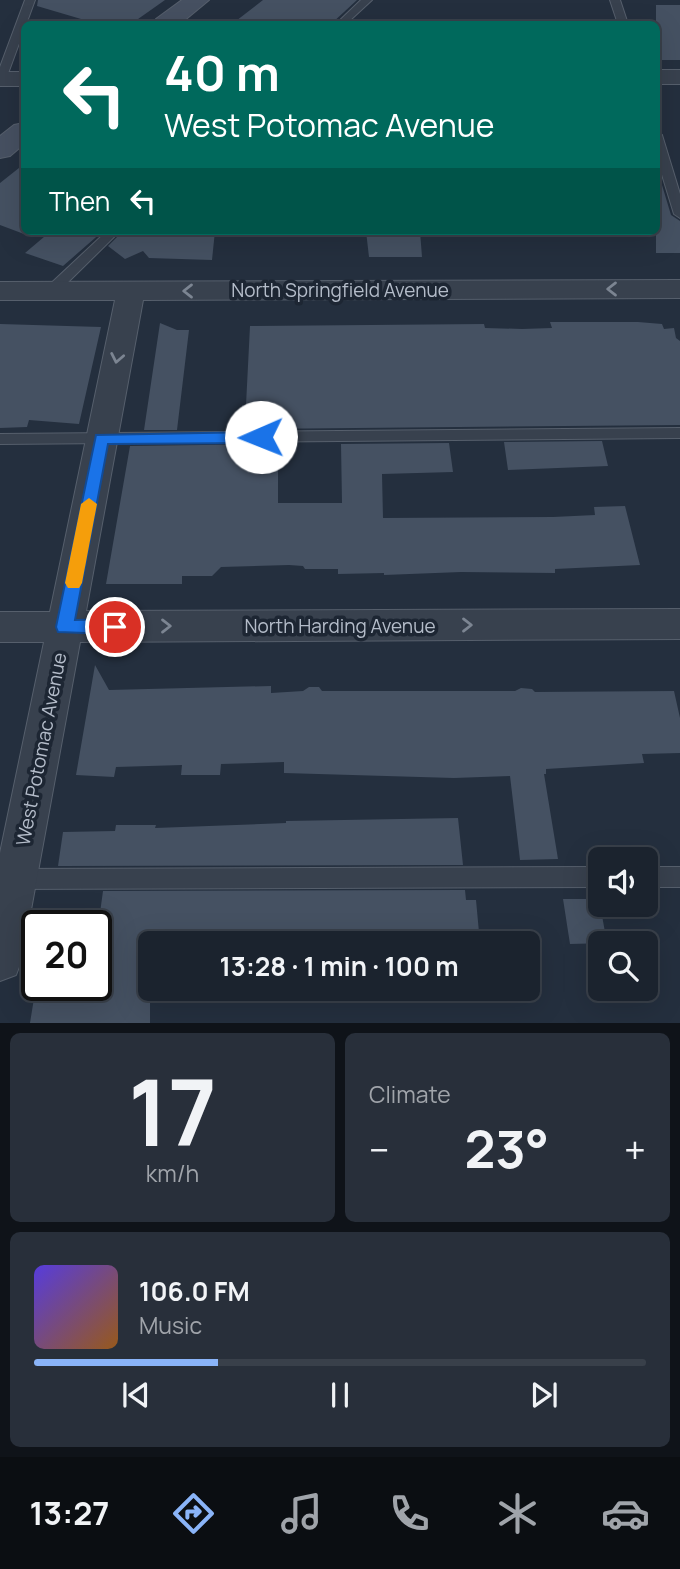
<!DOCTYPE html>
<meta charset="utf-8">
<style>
:root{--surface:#1b232e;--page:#282f3a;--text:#f1f3f6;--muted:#a0a4aa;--line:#39404a;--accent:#8ab4f8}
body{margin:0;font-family:Manrope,sans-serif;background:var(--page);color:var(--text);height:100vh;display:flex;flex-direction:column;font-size:26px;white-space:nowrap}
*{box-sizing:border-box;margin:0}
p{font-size:23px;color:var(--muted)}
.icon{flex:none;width:38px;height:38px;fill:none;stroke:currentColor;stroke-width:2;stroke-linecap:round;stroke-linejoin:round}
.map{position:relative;height:1023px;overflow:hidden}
.details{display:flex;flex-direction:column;gap:10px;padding:10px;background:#0f1319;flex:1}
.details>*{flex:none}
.top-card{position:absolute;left:21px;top:21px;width:639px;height:214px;border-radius:10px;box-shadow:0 7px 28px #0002,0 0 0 2px var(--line);background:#00695c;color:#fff;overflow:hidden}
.controls{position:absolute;left:588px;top:847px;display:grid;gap:14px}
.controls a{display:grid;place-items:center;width:70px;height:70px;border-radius:10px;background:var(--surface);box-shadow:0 7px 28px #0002,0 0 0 2px var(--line);font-size:35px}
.speed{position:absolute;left:21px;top:910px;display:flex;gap:14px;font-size:35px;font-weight:700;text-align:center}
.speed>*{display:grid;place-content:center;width:91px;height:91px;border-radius:50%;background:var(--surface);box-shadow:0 7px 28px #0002,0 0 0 2px var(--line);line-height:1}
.speed .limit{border:4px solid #111;border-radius:10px;background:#fff;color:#111}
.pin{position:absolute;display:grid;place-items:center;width:60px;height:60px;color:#fff;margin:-30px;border:4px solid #fff;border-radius:50%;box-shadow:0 2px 7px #0007}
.me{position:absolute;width:77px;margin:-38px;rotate:269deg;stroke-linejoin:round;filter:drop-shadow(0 0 5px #0008)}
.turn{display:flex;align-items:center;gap:24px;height:147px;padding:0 28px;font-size:32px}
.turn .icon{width:91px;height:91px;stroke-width:2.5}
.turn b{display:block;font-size:49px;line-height:60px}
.then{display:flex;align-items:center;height:66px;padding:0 28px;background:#0003;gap:14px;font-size:26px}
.big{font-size:52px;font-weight:700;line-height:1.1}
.details .widget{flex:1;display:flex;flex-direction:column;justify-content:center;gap:10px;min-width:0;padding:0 24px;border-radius:10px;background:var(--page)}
.details .dial{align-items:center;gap:0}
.dial b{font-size:91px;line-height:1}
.song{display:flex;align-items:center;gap:21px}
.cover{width:84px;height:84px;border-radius:10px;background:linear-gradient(135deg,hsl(250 70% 55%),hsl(30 70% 35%))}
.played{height:7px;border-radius:4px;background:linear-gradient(90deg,var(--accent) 30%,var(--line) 30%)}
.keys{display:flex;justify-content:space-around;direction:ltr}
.heat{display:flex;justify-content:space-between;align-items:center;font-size:38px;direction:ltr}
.details .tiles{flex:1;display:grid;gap:10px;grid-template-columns:1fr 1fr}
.widget:last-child{grid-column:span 2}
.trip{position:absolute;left:138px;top:931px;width:402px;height:70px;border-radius:10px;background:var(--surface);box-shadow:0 7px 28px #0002,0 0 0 2px var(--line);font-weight:700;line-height:70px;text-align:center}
.tab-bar{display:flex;height:112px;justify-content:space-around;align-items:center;background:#0b0e12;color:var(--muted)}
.tab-bar .icon{width:49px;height:49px}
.tab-bar .selected{color:var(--accent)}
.tab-bar b{font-size:32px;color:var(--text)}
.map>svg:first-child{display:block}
.building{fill:#455162}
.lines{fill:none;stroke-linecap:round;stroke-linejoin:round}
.lane-casing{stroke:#565f6c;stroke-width:2}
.street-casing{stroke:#565f6c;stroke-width:2}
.secondary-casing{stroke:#565f6c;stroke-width:2}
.lane{fill:#38414e;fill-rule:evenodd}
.street{fill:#38414e;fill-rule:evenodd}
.secondary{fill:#465061;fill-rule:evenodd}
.oneway{stroke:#7c8592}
.route{fill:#1a73e8;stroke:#114b97;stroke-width:2}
.slow{fill:#f59e0b}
.labels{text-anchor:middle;stroke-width:7;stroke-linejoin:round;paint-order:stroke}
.street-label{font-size:19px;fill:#b4bcc9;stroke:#1d2633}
</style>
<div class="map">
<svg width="680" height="1023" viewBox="0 0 680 1023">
<rect width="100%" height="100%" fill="#242f3e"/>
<path class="building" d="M38,0H165L131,24H98L37,6Z
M263,0H357L331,24H232Z
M656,5H680V60H656Z
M24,164V234L0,225V183Z
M656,165L671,215L680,221V253H656Z
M51,231H103L63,266L25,253Z
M123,231H215L212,260L149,258L143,251L125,259L108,246Z
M366,231H420L422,257H369Z
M550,322H638L662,324L664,329L674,328L676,338L680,341V425L241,429L242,405H246L250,326L484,324L485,328L522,329L552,328Z
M160,323L177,330H189L177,430H144Z
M0,324L101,327L79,424L29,420L27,427L0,428Z
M602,441L608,466L508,470L504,442Z
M449,443L453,472L382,474L383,518L553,517L595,515L594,507L625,506L640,565L555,569V573L461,572L384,575V573L338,574V569H305L303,566L289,565L221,567L212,576H182V584H106L130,446L278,444V503H342L341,444Z
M95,665L109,690L271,686V693L303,691L309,687H319L322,691H515L521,688L532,689L535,692L674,691L680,718V753L642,754L644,763L546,769V774H544L558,859L520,860L510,776L454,778L284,773V762L221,764L220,775H181L182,765L116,767L114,777L76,775Z
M458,818L463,865L58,866L63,832L115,831L116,825H156L155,828L286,823V821Z
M465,890L466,900H476L480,943H445V940L289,942V938L210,940V943H150V1023H30L36,986L96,985V942L103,891Z
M563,899H599L607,943L570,944Z"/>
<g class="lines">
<g class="lane-casing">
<path id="lane" d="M25,0H35L6,79L0,82V67Z
M361,0H372L346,24H336Z
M610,0H620L628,24H618Z
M656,132L662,135L680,194V218L674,214L656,155Z
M107,231H120L56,294H46V288Z
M680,428V438L0,444V434Z
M600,867V887L0,889V869Z
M646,867H680V887H646Z"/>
</g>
<g class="street-casing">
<path id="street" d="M656,70H680V84H656Z
M0,72H24V86H0Z
M680,280V298L143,300L86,611L680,609V639L80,642L22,959L16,975L0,981V853L44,642H0V612H50L115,300H0V282Z"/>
</g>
<g class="secondary-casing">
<path id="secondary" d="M182,0H209L180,24H153L156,19Z
M24,123V144L10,156L0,158V136L14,125Z"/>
</g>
<use href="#lane" class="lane"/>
<use href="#street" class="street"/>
<use href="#secondary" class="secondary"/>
</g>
<defs><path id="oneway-chevron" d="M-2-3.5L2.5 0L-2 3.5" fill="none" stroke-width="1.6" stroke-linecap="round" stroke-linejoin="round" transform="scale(1.75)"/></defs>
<g class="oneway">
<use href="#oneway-chevron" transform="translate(612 289) rotate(180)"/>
<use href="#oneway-chevron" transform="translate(188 291) rotate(180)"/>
<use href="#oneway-chevron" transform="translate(117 358) rotate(101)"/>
<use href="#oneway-chevron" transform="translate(467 625)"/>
<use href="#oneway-chevron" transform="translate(166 626)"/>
</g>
<path class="route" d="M261,432L269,437L261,443L108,444L75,620L115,619L121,622L123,627L121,632L115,634L58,632L56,627L96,435Z"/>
<path class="slow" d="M89,498L97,504L82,583L79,588H68L65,583L81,504Z"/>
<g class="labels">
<g class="street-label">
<text x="340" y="297">North Springfield Avenue</text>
<text x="340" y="633">North Harding Avenue</text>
<text transform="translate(41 749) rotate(-79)" y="7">West Potomac Avenue</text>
</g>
</g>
</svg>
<div class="controls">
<a><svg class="icon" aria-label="sound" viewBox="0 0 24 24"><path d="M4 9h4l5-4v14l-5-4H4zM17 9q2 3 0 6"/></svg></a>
<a><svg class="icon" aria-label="search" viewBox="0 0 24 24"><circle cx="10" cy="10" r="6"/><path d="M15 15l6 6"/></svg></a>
</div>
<div class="speed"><div class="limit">20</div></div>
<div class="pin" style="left:115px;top:627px;background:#d93025"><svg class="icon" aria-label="arrive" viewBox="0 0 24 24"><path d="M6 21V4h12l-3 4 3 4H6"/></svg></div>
<svg class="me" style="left:261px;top:437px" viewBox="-20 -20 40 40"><circle r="19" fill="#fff"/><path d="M0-13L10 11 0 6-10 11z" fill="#1a73e8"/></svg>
<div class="trip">13:28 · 1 min · 100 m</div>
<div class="top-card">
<div class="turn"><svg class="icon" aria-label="left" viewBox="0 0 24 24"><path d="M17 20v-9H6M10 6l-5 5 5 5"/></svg><div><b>40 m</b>West Potomac Avenue</div></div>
<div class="then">Then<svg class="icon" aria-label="left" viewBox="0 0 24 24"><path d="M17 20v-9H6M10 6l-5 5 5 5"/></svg></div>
</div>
</div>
<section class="details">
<div class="tiles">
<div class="widget dial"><b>17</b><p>km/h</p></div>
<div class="widget"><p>Climate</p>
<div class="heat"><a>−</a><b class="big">23°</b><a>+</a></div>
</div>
<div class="widget">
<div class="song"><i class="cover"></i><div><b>106.0 FM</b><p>Music</p></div></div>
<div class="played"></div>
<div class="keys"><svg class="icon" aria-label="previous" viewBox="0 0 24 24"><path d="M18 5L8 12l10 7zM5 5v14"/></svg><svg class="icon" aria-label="pause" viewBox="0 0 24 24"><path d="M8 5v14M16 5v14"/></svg><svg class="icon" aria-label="next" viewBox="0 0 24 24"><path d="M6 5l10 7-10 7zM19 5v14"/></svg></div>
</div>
</div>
</section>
<nav class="tab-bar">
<b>13:27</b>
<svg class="icon selected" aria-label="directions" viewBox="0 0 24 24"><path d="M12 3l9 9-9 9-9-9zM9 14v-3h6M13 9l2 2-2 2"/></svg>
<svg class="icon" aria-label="music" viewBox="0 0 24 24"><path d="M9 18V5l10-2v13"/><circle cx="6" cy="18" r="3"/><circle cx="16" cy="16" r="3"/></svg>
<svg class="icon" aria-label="phone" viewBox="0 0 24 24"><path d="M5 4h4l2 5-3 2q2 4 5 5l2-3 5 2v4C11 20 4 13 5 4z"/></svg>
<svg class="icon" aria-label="climate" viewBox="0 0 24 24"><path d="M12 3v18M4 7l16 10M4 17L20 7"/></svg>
<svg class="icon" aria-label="car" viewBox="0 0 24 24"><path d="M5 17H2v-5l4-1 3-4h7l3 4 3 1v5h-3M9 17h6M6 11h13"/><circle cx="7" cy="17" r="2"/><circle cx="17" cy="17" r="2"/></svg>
</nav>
